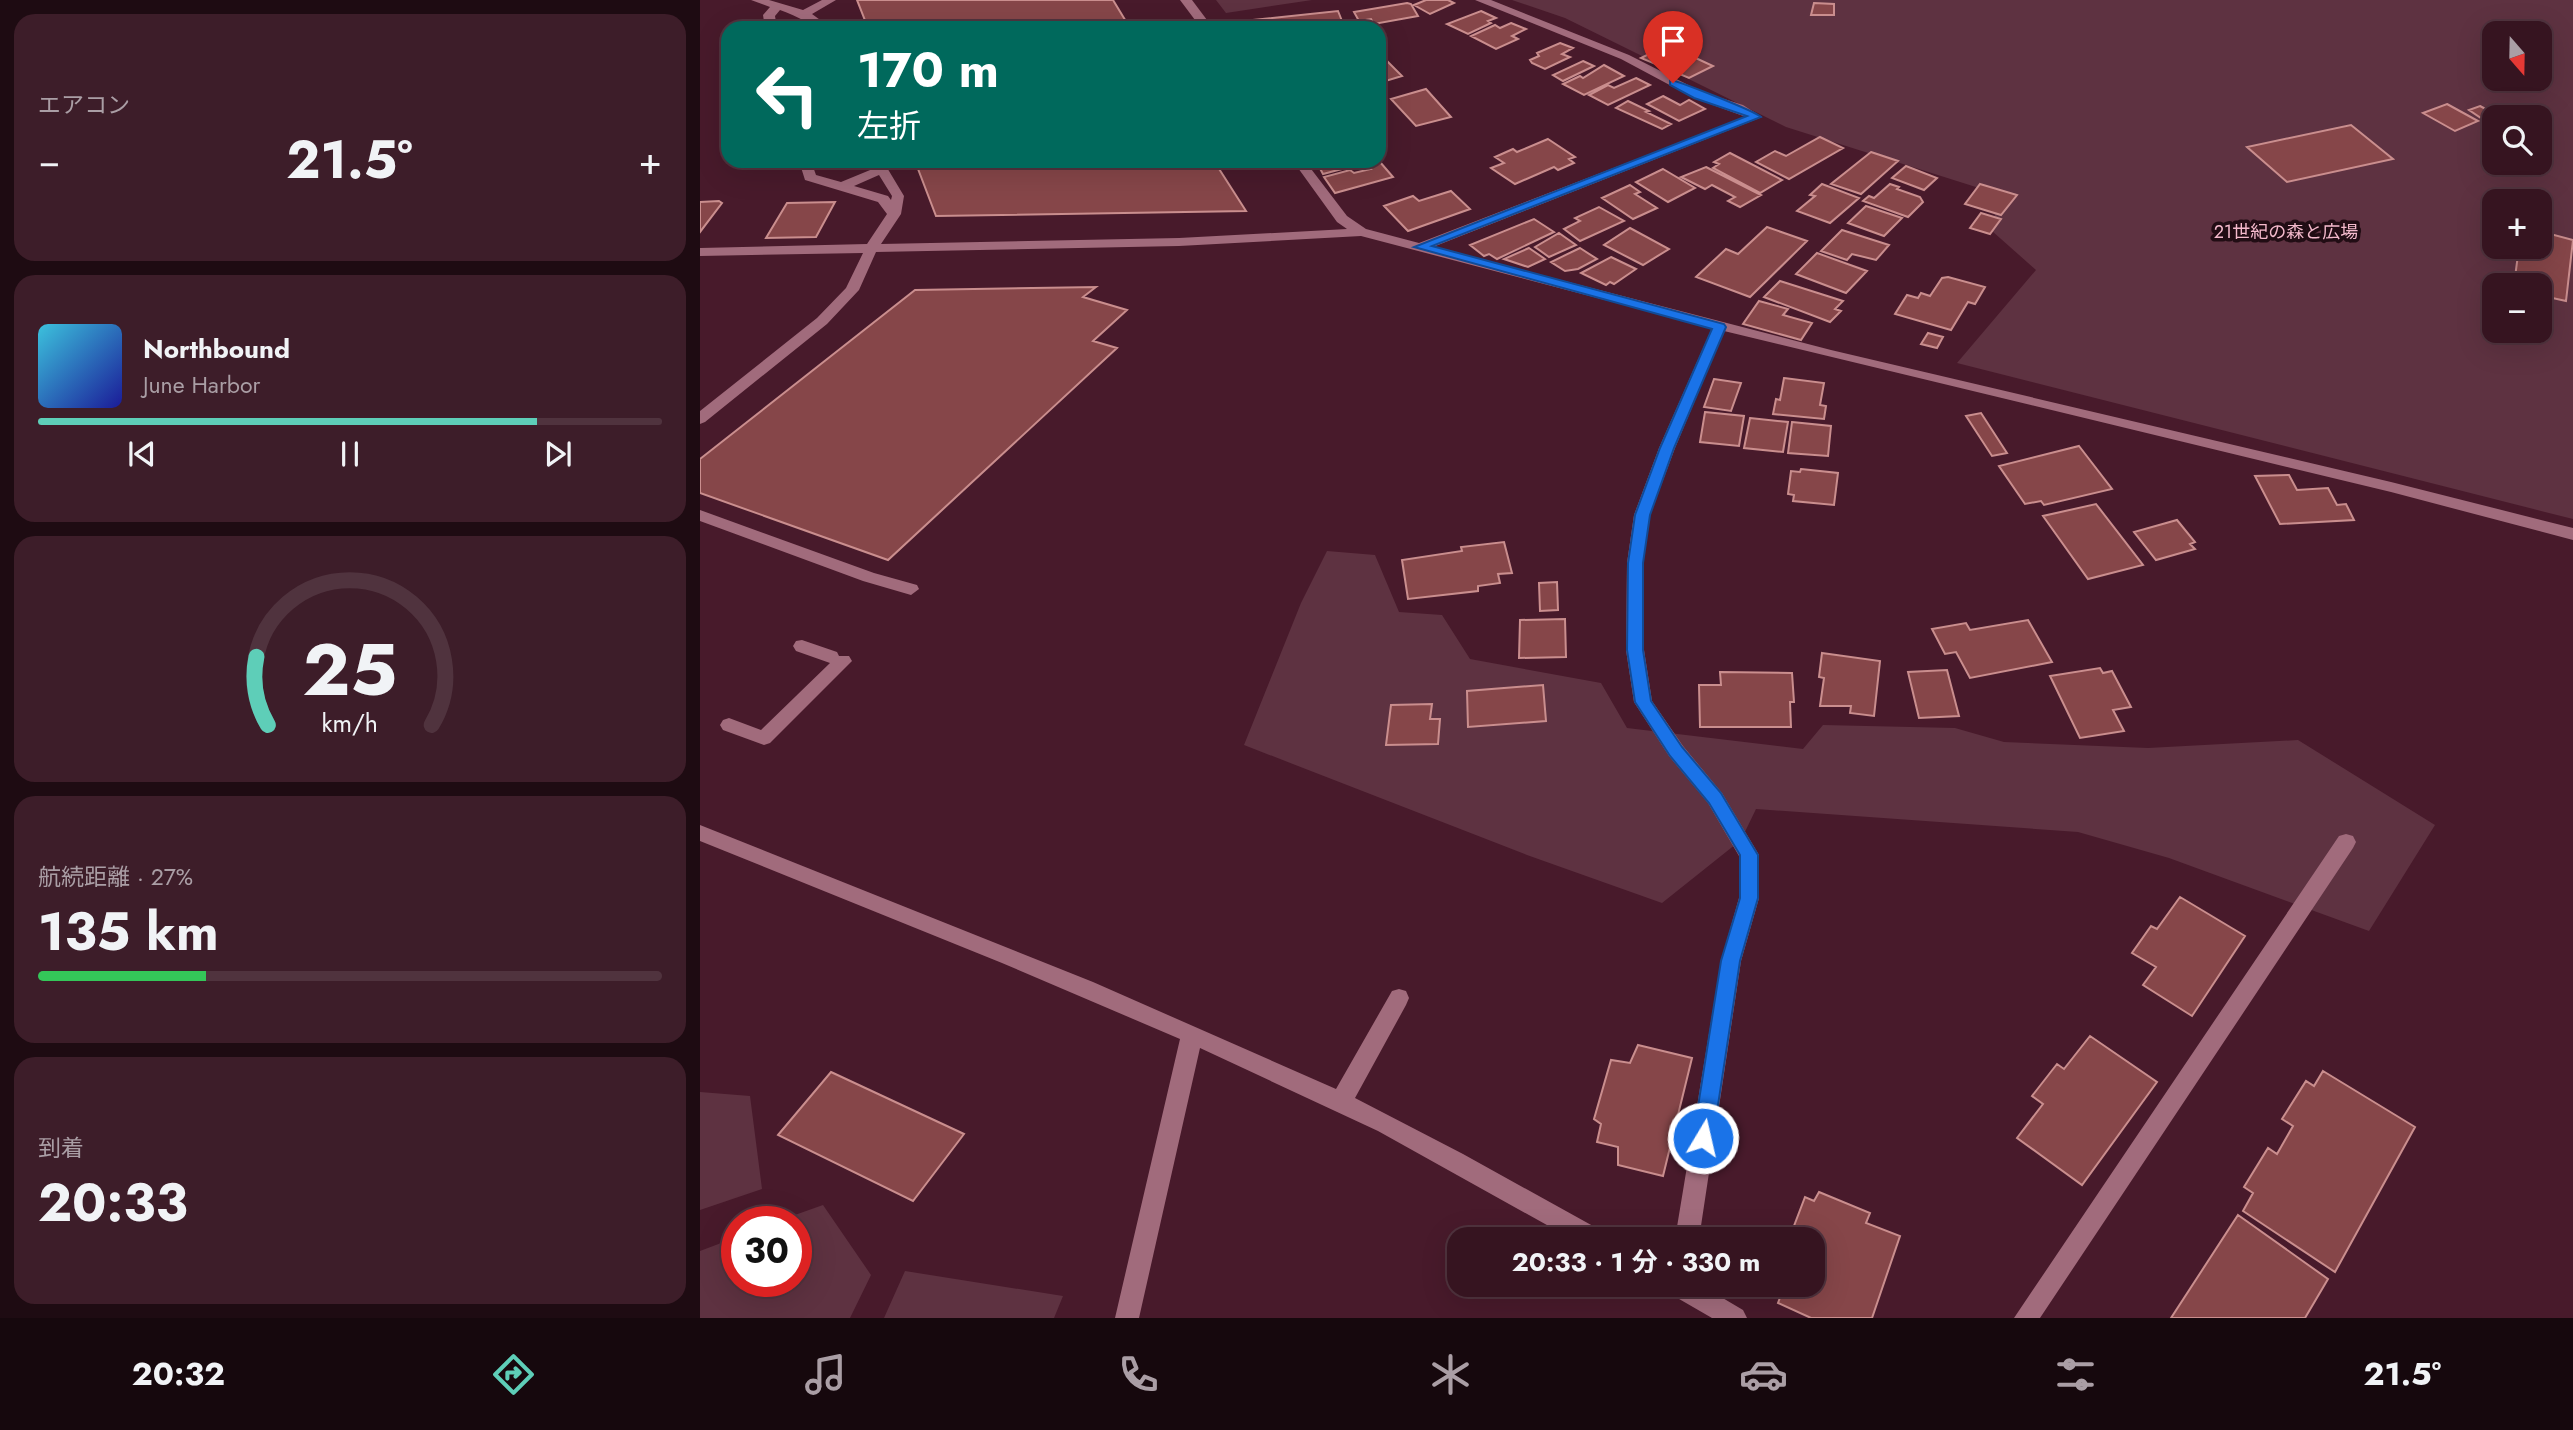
<!DOCTYPE html>
<html lang="ja">
<meta charset="utf-8">
<style>
:root{--surface:#361420;--page:#3d1d29;--text:#f1f3f6;--muted:#aa9ea5;--line:#50333e;--accent:#5eceb8}
body{margin:0;font-family:Jost,"Noto Sans JP",sans-serif;background:var(--page);color:var(--text);height:100vh;display:flex;flex-direction:column;font-size:26px;white-space:nowrap}
*{box-sizing:border-box;margin:0}
p{font-size:23px;color:var(--muted)}
.icon{flex:none;width:38px;height:38px;fill:none;stroke:currentColor;stroke-width:2;stroke-linecap:round;stroke-linejoin:round}
.map{position:relative;flex:1;overflow:hidden}
.details{display:flex;flex-direction:column;gap:14px;padding:14px;background:#1e0b12;width:700px}
.details>*{flex:none}
.top-card{position:absolute;left:21px;top:21px;width:665px;height:147px;border-radius:21px;box-shadow:0 7px 28px #0002,0 0 0 2px var(--line);background:#00695c;color:#fff;overflow:hidden}
.needle{width:46px;rotate:160deg}
.fabs{position:absolute;left:1782px;top:21px;display:grid;gap:14px}
.fabs a{display:grid;place-items:center;width:70px;height:70px;border-radius:14px;background:var(--surface);box-shadow:0 7px 28px #0002,0 0 0 2px var(--line);font-size:35px}
.speed{position:absolute;left:21px;top:1206px;display:flex;gap:14px;font-size:35px;font-weight:700;text-align:center}
.speed>*{display:grid;place-content:center;width:91px;height:91px;border-radius:50%;background:var(--surface);box-shadow:0 7px 28px #0002,0 0 0 2px var(--line);line-height:1}
.speed .limit{border:10px solid #d22;background:#fff;color:#111}
.pin{position:absolute;display:grid;place-items:center;width:60px;height:60px;color:#fff;margin:-72px -30px;border-radius:50% 50% 50% 0;rotate:-45deg;box-shadow:0 0 7px #0007}
.pin .icon{rotate:45deg}
.me{position:absolute;width:77px;margin:-38px;rotate:9deg;stroke-linejoin:round;filter:drop-shadow(0 0 5px #0008)}
.turn{display:flex;align-items:center;gap:24px;height:147px;padding:0 21px;font-size:32px}
.turn .icon{width:91px;height:91px;stroke-width:2.5}
.turn b{display:block;font-size:49px;line-height:60px}
.big{font-size:52px;font-weight:700;line-height:1.1}
.details .card{flex:1;display:flex;flex-direction:column;justify-content:center;gap:10px;min-width:0;padding:0 24px;border-radius:21px;background:var(--page)}
.details .dial{align-items:center;gap:0}
.dial svg{height:182px;overflow:visible;fill:none;stroke:var(--line);stroke-width:7;stroke-linecap:round;text-anchor:middle}
.dial text{fill:var(--text);stroke:none}
.song{display:flex;align-items:center;gap:21px}
.cover{width:84px;height:84px;border-radius:10px;background:linear-gradient(135deg,hsl(190 70% 55%),hsl(240 70% 35%))}
.played{height:7px;border-radius:4px;background:linear-gradient(90deg,var(--accent) 80%,var(--line) 80%)}
.keys{display:flex;justify-content:space-around;direction:ltr}
.heat{display:flex;justify-content:space-between;align-items:center;font-size:38px;direction:ltr}
.charge{height:10px;border-radius:5px;background:linear-gradient(90deg,#34c759 27%,var(--line) 0)}
.trip{position:absolute;left:747px;top:1227px;width:378px;height:70px;border-radius:21px;background:var(--surface);box-shadow:0 7px 28px #0002,0 0 0 2px var(--line);font-weight:700;line-height:70px;text-align:center}
.tabs{display:flex;height:112px;justify-content:space-around;align-items:center;background:#16080d;color:var(--muted)}
.tabs .icon{width:49px;height:49px}
.tabs .current{color:var(--accent)}
.tabs b{font-size:32px;color:var(--text)}
main{display:flex;flex:1;min-height:0}
.map>svg:first-child{display:block}
.green{fill:#5e3241;fill-rule:evenodd}
.building{fill:#864649;stroke:#ca8e8e;stroke-width:2}
.lines{fill:none;stroke-linecap:round;stroke-linejoin:round}
.minor{fill:#a16b7c;fill-rule:evenodd}
.route{fill:#1a73e8;stroke:#114b97;stroke-width:2}
.labels{text-anchor:middle;stroke-width:7;stroke-linejoin:round;paint-order:stroke}
.far-park-label{font-size:18px;fill:#f4bacc;stroke:#210d14}
</style>
<main>
<section class="details">
<div class="card"><p>エアコン</p>
<div class="heat"><a>−</a><b class="big">21.5°</b><a>+</a></div>
</div>
<div class="card">
<div class="song"><i class="cover"></i><div><b>Northbound</b><p>June Harbor</p></div></div>
<div class="played"></div>
<div class="keys"><svg class="icon" aria-label="previous" viewBox="0 0 24 24"><path d="M18 5L8 12l10 7zM5 5v14"/></svg><svg class="icon" aria-label="pause" viewBox="0 0 24 24"><path d="M8 5v14M16 5v14"/></svg><svg class="icon" aria-label="next" viewBox="0 0 24 24"><path d="M6 5l10 7-10 7zM19 5v14"/></svg></div>
</div>
<div class="card dial"><svg viewBox="0 0 100 80">
<path d="M14 69A42 42 0 1 1 86 69"/>
<path d="M14 69A42 42 0 0 1 9 39" stroke="#5eceb8"/>
<text x="50" y="56" font-size="32" font-weight="700">25</text>
<text x="50" y="72" font-size="11">km/h</text>
</svg></div>
<div class="card"><p>航続距離 · 27%</p><b class="big">135 km</b><div class="charge"></div></div>
<div class="card"><p>到着</p><b class="big">20:33</b></div>
</section>
<div class="map">
<svg width="1873" height="1318" viewBox="0 0 1873 1318">
<rect width="100%" height="100%" fill="#481a2b"/>
<path class="green" d="M516,0H612L526,13Z
M812,0H1873V519L1257,363L1336,270L1292,231L1298,194L1086,127L865,18ZM1794,33H1839V79H1794ZM1794,117H1839V163H1794ZM1794,201H1839V247H1794ZM1794,285H1839V331H1794Z
M627,551L675,555L699,612L742,615L770,659L901,683L927,728L1103,749L1123,725L1255,728L1304,742L1448,748L1598,740L1735,825L1669,931L1469,858L1378,832L1056,809L1041,840L962,903L827,855L544,745L601,603Z
M0,1092L50,1096L62,1189L0,1210Z
M123,1205L171,1275L150,1318H0V1251L37,1237V1281H96V1222L78,1221Z
M205,1271L363,1296L354,1318H184Z"/>
<path class="building" d="M157,0H413L430,28H168Z
M726,0H748L754,3L730,14L714,5Z
M707,3L711,4L718,16L674,24L671,19L659,21L654,12Z
M1114,3L1134,4V15H1111Z
M638,11L644,26L529,28L545,26L544,21Z
M781,11L796,18L788,21L791,23L768,34L747,24Z
M811,23L826,29L812,36L818,39L796,49L771,36L795,25L800,28Z
M860,43L873,48L862,54L870,57L845,69L832,63L830,60L839,56L837,53Z
M955,51L964,55L970,52L982,57L987,54L1013,66L989,78L941,58Z
M679,53L702,76L679,83Z
M883,61L894,66L863,81L853,75Z
M904,65L924,76L884,95L863,84L880,76L883,78Z
M936,78L950,85L908,105L889,95L908,85L914,88Z
M726,89L751,117L716,126L691,99Z
M963,96L980,105L989,100L1005,109L979,121L947,104Z
M928,101L949,111L946,112L971,124L962,129L916,108Z
M1747,104L1778,121L1755,131L1723,113Z
M1780,106L1793,113L1781,118L1769,110Z
M1651,125L1693,159L1587,182L1547,147Z
M1120,137L1143,148L1089,179L1056,162L1075,151L1086,156Z
M848,139L875,157L869,159L874,163L858,170L854,167L815,184L791,168L804,163L795,157L813,149L817,152Z
M1171,152L1198,161L1161,194L1131,184Z
M1030,153L1082,180L1060,193L1013,168L1019,164L1014,162Z
M215,161H514L546,211L236,216Z
M616,161H672L623,174Z
M680,162L693,177L635,193L624,177L650,170L654,173L671,169L668,165Z
M1206,166L1237,178L1224,190L1192,178Z
M1006,167L1061,195L1040,207L1028,201L1035,197L1012,185L1005,189L981,177Z
M963,169L995,188L968,202L936,182Z
M1122,184L1159,198L1130,223L1097,211L1115,196L1110,195Z
M1190,184L1199,187L1197,189L1220,197L1223,202L1208,217L1163,201L1169,196L1174,198Z
M1280,184L1317,195L1301,215L1265,204Z
M930,185L940,192L935,194L957,208L933,219L902,198Z
M751,191L770,209L708,231L684,206L713,196L719,201Z
M19,201L22,203L0,232V202Z
M135,202L116,237L66,238L87,203Z
M1166,206L1202,218L1184,236L1148,223Z
M899,207L924,221L880,241L864,229L880,221L875,218Z
M1281,213L1301,219L1290,234L1270,228Z
M834,219L854,232L797,259L789,254L784,256L770,245Z
M1067,227L1107,241L1050,297L996,277L1026,249L1038,254Z
M930,228L969,249L943,265L904,245Z
M1142,230L1189,245L1176,260L1152,254L1147,260L1121,251Z
M1839,231L1873,240L1866,301L1839,295V285H1814L1819,247H1839Z
M859,233L876,245L849,257L835,247Z
M829,248L845,259L828,267L804,259Z
M880,248L897,259L878,269L865,271L851,262Z
M1117,253L1167,271L1146,293L1096,274Z
M911,257L936,269L914,284L910,282L906,285L881,273Z
M1248,277L1285,287L1275,304L1268,302L1251,330L1195,314L1207,295L1218,298L1221,293L1230,296L1242,278Z
M1080,281L1143,301L1135,309L1141,311L1130,322L1064,297Z
M396,287L383,297L427,310L393,341L417,348L188,560L0,493V459L215,290Z
M1059,301L1088,309L1083,315L1112,323L1101,340L1043,324Z
M1228,333L1243,337L1237,348L1221,344Z
M1084,378L1124,383L1120,405L1126,406L1124,419L1073,414L1076,399L1080,400Z
M1014,379L1041,383L1031,411L1004,407Z
M1005,412L1044,416L1039,446L1000,442Z
M1281,413L1307,453L1292,456L1266,416Z
M1050,418L1088,422L1083,452L1044,448Z
M1092,422L1131,426L1128,456L1088,453Z
M1379,446L1412,489L1344,505L1341,501L1325,504L1299,466Z
M1101,469L1138,473L1134,505L1093,501L1094,495L1088,494L1091,471L1100,472Z
M1589,475L1597,490L1628,488L1637,505L1646,504L1654,520L1580,524L1555,476Z
M1396,504L1443,565L1388,579L1343,516Z
M1477,520L1495,542L1490,544L1495,549L1456,560L1434,532Z
M804,542L812,573L798,574L800,583L778,586V591L708,599L702,560L762,551L761,547Z
M857,582L858,610L840,611L839,583Z
M865,619L866,657L819,658L820,620Z
M1328,620L1352,662L1270,678L1256,652L1245,654L1232,629L1266,623L1270,630Z
M1122,653L1180,661L1174,716L1150,713L1151,706H1120L1124,678L1119,677Z
M1400,668L1403,673L1412,671L1431,707L1413,710L1424,731L1380,738L1350,676Z
M1247,670L1259,716L1219,718L1208,672Z
M1020,672L1092,673L1094,702H1090L1091,727H1000L999,685H1021Z
M843,685L846,721L768,727L767,691Z
M732,704L730,719H740L738,744L686,745L691,705Z
M1480,897L1545,936L1492,1016L1443,985L1456,967L1432,953L1451,926L1457,929Z
M1390,1036L1457,1082L1382,1185L1317,1138L1343,1104L1332,1096L1357,1064L1364,1069Z
M938,1045L992,1058L963,1176L918,1165V1147L897,1142L901,1124L894,1119L911,1060L930,1063Z
M1623,1071L1715,1127L1635,1272L1543,1211L1553,1193L1544,1187L1568,1148L1577,1154L1593,1126L1582,1119L1606,1081L1614,1086Z
M131,1072L264,1134L213,1201L78,1135Z
M1119,1192L1170,1213L1166,1223L1200,1236L1172,1318H1111L1078,1303L1085,1284H1113V1239H1089L1105,1197L1114,1201Z
M1538,1215L1628,1279L1605,1318H1471Z"/>
<g class="lines">
<path class="minor" d="M51,0H69L103,10L122,0H136L112,14L131,28C113,28 98,16 80,10L75,16L77,28H65L63,15L70,7Z
M480,0H492L513,28H501Z
M775,0H791L929,55L1002,92L1043,105L1062,117L733,247L1131,350L1691,482L1873,528V540L1691,492L1024,331L975,448L950,515L943,563L944,650L952,701L983,746L1022,793L1059,855V898L1041,961L999,1239H975L1021,961L1039,898V856L1008,803L969,756L934,702L926,650L927,563L934,515L959,448L1012,328L661,236L479,246L176,252L159,290L127,324L5,422L0,424V411L117,318L146,288L163,253L0,256V248L167,244L187,214L178,202L105,180L99,161H111L116,175L141,182L175,168L171,161H183L204,196L201,214L181,244L479,238L647,229L637,222L593,161H605L647,216L666,229L719,243L1046,117L994,98L921,59ZM179,175L192,196L191,200L188,196L154,186Z
M0,510L174,573L217,585L219,589L211,595L163,581L0,521Z
M102,640L137,652L139,656H149L152,661L70,743L64,745L23,730L20,725L23,720L29,718L61,730L130,663L96,651L93,646L96,641Z
M0,825L393,982L636,1089L692,991L699,989L706,991L709,998L706,1005L655,1098L763,1154L902,1231L906,1239H872L678,1131L500,1048L439,1318H415L480,1039L302,963L0,841Z
M1646,834L1653,836L1656,842L1653,848L1340,1318H1314L1639,836Z
M963,1284H999L1043,1310L1047,1318H1012L967,1292Z"/>
</g>
<path class="route" d="M970,80C976,80 1055,111 1061,117L732,246L1024,324L1026,327L974,448L950,515L943,563V650L951,701L982,747L1021,793L1058,855V898L1040,961L1013,1138L1010,1145L1003,1148L996,1145L993,1138L1021,961L1040,898V855L1009,803L970,756L935,702L927,650L928,563L935,515L960,448L1012,329L714,247L1047,116L994,98L970,85Z"/>
<g class="labels">
<g class="far-park-label">
<text x="1586" y="238">21世紀の森と広場</text>
</g>
</g>
</svg>
<div class="fabs">
<a><svg class="needle" viewBox="-14 -14 28 28"><path d="M0-13l5 13h-10z" fill="#e53935"/><path d="M0 13l5-13h-10z" fill="#aa9ea5"/></svg></a>
<a><svg class="icon" aria-label="search" viewBox="0 0 24 24"><circle cx="10" cy="10" r="6"/><path d="M15 15l6 6"/></svg></a>
<a>+</a>
<a>−</a>
</div>
<div class="speed"><div class="limit">30</div></div>
<div class="pin" style="left:973px;top:83px;background:#d93025"><svg class="icon" aria-label="arrive" viewBox="0 0 24 24"><path d="M6 21V4h12l-3 4 3 4H6"/></svg></div>
<svg class="me" style="left:1003px;top:1138px" viewBox="-20 -20 40 40"><circle r="17" fill="#1a73e8" stroke="#fff" stroke-width="3"/><path d="M0-11L8 9 0 5-8 9z" fill="#fff"/></svg>
<div class="trip">20:33 · 1 分 · 330 m</div>
<div class="top-card">
<div class="turn"><svg class="icon" aria-label="left" viewBox="0 0 24 24"><path d="M17 20v-9H6M10 6l-5 5 5 5"/></svg><div><b>170 m</b>左折</div></div>
</div>
</div>
</main>
<nav class="tabs">
<b>20:32</b>
<svg class="icon current" aria-label="directions" viewBox="0 0 24 24"><path d="M12 3l9 9-9 9-9-9zM9 14v-3h6M13 9l2 2-2 2"/></svg>
<svg class="icon" aria-label="music" viewBox="0 0 24 24"><path d="M9 18V5l10-2v13"/><circle cx="6" cy="18" r="3"/><circle cx="16" cy="16" r="3"/></svg>
<svg class="icon" aria-label="phone" viewBox="0 0 24 24"><path d="M5 4h4l2 5-3 2q2 4 5 5l2-3 5 2v4C11 20 4 13 5 4z"/></svg>
<svg class="icon" aria-label="climate" viewBox="0 0 24 24"><path d="M12 3v18M4 7l16 10M4 17L20 7"/></svg>
<svg class="icon" aria-label="car" viewBox="0 0 24 24"><path d="M5 17H2v-5l4-1 3-4h7l3 4 3 1v5h-3M9 17h6M6 11h13"/><circle cx="7" cy="17" r="2"/><circle cx="17" cy="17" r="2"/></svg>
<svg class="icon" aria-label="filters" viewBox="0 0 24 24"><path d="M4 7h16M4 17h16"/><circle cx="9" cy="7" r="2"/><circle cx="15" cy="17" r="2"/></svg>
<b>21.5°</b>
</nav>
